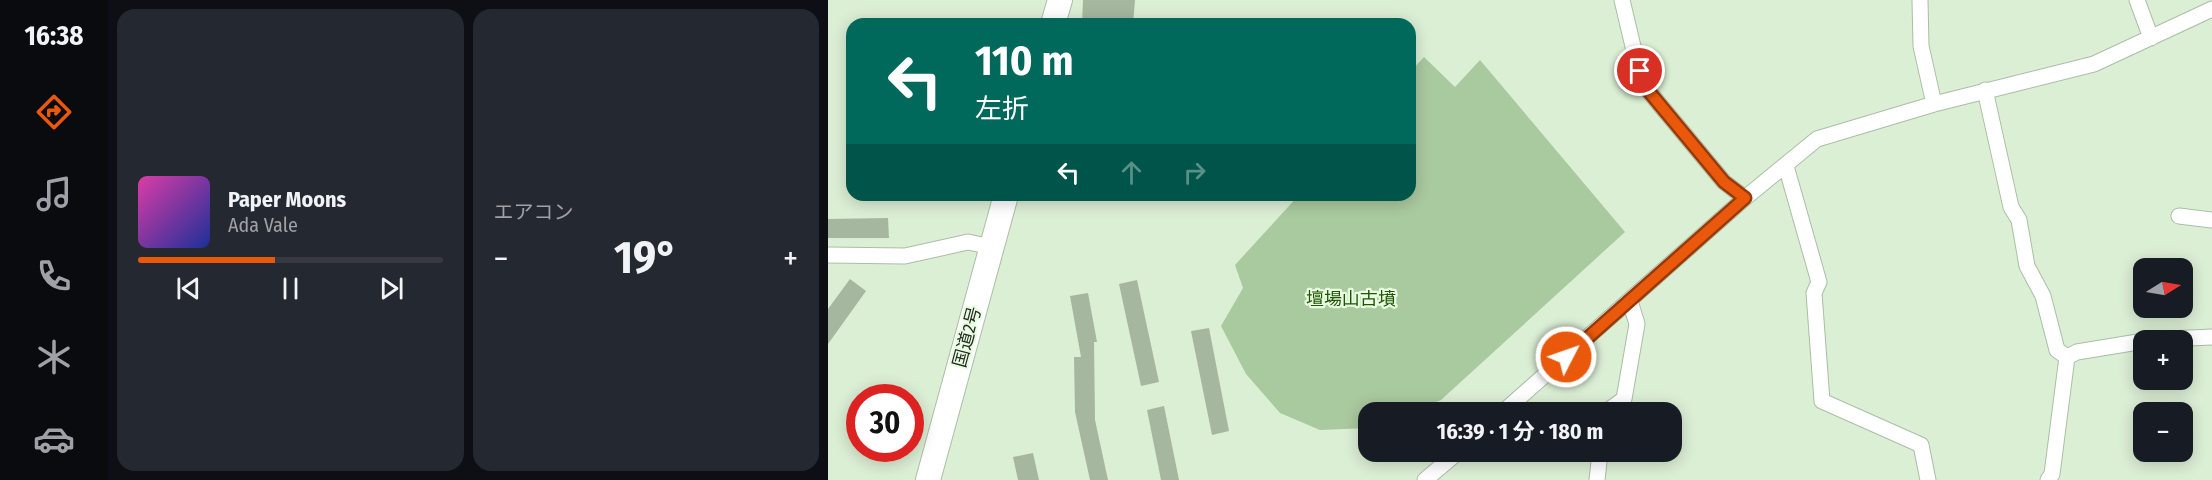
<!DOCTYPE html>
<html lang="ja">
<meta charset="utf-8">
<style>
:root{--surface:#171b24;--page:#242831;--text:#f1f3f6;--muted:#9ea1a6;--line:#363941;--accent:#ea580c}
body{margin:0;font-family:"Fira Sans Condensed","Noto Sans JP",sans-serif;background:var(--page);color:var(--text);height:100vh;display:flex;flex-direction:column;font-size:22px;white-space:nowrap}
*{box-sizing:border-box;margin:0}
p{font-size:20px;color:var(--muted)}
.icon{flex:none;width:33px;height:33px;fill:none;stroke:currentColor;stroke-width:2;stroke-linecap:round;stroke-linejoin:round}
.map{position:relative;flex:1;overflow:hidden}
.side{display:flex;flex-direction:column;gap:9px;padding:9px;background:#0d0f14;width:720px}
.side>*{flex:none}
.top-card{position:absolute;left:18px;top:18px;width:570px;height:183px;border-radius:18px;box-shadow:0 3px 15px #0003;background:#00695c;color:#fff;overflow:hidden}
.needle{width:39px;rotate:79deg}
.buttons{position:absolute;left:1305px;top:258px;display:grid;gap:12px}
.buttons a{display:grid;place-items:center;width:60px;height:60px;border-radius:12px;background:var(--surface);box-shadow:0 3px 15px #0003;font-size:30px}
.speed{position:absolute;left:18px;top:384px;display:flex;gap:12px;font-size:30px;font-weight:700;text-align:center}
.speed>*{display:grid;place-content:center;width:78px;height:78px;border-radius:50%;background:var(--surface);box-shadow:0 3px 15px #0003;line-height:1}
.speed .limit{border:9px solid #d22;background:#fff;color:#111}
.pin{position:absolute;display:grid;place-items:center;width:51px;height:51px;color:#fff;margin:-26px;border:3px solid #fff;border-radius:50%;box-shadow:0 2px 6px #0007}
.me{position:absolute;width:66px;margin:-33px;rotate:49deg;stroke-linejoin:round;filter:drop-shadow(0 0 4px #0008)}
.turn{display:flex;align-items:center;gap:21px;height:126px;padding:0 30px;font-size:27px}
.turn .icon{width:78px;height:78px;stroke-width:2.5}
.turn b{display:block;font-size:42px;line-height:51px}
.lanes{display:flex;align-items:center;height:57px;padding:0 30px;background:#0003;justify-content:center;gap:30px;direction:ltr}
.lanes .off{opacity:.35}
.big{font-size:45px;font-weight:700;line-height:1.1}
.side .widget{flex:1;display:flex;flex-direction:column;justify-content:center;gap:9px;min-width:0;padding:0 21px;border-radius:18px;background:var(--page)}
.song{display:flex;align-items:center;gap:18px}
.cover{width:72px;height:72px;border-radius:9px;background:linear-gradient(135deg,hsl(320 70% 55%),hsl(230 70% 35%))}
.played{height:6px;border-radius:3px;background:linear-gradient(90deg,var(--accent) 45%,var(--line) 45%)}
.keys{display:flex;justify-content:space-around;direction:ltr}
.heat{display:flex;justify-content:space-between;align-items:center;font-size:33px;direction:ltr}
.side .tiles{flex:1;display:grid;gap:9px;grid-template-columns:repeat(2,1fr)}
.trip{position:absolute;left:530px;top:402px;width:324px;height:60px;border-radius:18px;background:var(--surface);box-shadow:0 3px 15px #0003;font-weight:700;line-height:60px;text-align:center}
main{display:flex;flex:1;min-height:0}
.dock{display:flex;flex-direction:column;width:108px;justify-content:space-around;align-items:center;background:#090b0e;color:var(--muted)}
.dock .icon{width:42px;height:42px}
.dock .on{color:var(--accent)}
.dock b{font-size:27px;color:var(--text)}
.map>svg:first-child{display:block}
.green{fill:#a9c99f}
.building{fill:#a5b79f}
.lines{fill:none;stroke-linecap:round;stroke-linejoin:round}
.minor-casing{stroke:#abbea6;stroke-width:17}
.trunk-casing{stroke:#abbea6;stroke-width:26}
.minor{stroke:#fff;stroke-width:15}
.trunk{stroke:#fff;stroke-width:24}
.route-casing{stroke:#983908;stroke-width:15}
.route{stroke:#ea580c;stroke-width:10}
.labels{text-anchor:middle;stroke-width:4.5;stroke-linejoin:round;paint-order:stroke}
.park-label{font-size:18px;fill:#1e5700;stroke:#e9fce3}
.street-label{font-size:18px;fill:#252c22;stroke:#e9fce3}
</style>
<main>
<nav class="dock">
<b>16:38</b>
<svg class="icon on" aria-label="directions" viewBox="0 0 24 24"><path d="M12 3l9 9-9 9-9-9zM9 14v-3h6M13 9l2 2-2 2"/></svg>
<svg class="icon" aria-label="music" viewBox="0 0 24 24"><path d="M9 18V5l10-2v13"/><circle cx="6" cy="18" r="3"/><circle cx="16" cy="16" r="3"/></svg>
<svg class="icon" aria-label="phone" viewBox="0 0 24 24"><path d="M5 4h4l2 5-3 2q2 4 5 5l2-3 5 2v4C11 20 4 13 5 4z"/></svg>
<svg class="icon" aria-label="climate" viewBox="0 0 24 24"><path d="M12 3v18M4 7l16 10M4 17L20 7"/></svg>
<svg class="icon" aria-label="car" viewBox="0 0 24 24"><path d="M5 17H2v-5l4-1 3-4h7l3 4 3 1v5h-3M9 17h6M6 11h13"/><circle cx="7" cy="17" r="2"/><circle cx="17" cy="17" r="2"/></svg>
</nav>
<section class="side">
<div class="tiles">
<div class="widget">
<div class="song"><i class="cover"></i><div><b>Paper Moons</b><p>Ada Vale</p></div></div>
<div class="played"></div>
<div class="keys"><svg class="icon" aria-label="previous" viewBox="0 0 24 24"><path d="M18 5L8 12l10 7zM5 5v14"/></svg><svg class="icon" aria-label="pause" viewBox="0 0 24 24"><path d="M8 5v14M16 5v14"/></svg><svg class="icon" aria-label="next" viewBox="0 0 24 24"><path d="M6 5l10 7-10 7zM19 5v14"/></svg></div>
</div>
<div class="widget"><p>エアコン</p>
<div class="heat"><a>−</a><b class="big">19°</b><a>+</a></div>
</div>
</div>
</section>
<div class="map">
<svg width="1384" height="480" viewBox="0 0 1384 480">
<rect width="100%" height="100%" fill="#dbefd5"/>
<path class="green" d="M596,57L627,87L652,60L797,232L613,400L586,412H540V428L492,430L452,413L418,374L393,326L415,288L407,265L471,195H582V72Z"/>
<path class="building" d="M255,0H307L305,24H254Z
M60,218L61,238H0V219Z
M22,279L38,291L0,344V309Z
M309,280L331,382L313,386L291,284Z
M260,293L269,342H266L267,420L280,480H262L247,412L246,357H253L242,296Z
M381,328L401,431L384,435L363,331Z
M336,406L351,480H333L319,410Z
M205,453L211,480H190L185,457Z"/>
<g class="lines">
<g class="minor-casing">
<path id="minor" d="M794,0L807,55L818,88L896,182L917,198
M1092,0L1093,46L1106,104
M1309,0L1323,38
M1157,90L1183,207L1191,220L1199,266L1215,296L1229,350L1239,357
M958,166L991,282L986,293L994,401L1093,445L1100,480
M1351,216L1384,220
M0,255L77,256L140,242L164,247
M1317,340L1384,337
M1239,357L1249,352L1316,341
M675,412L917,198L989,139L1106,104L1266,64L1384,9
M778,412L796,399L809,324L802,301
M597,480L630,452
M769,480L772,452
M1220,480L1224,474L1239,357"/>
</g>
<g class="trunk-casing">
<path id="trunk" d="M225,24L232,0
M100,480L178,195"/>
</g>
<use href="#minor" class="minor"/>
<use href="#trunk" class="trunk"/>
</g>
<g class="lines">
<g class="route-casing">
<path id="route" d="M738,357L917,198L896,182L818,88L812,71"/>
</g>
<use href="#route" class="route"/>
</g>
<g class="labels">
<g class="park-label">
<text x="523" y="305">壇場山古墳</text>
</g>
<g class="street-label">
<text transform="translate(139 337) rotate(-75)" y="6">国道2号</text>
</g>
</g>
</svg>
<div class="buttons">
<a><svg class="needle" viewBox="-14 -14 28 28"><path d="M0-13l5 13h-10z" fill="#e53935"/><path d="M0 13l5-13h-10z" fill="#9ea1a6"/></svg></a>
<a>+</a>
<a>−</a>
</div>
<div class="speed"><div class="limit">30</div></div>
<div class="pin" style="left:812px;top:71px;background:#d93025"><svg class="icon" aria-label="arrive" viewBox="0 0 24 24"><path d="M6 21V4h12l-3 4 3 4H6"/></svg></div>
<svg class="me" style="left:738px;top:357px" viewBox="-20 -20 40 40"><circle r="17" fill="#ea580c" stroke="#fff" stroke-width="3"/><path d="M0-11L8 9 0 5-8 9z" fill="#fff"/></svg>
<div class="trip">16:39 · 1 分 · 180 m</div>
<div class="top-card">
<div class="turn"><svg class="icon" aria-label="left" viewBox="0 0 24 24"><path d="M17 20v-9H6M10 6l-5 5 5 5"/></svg><div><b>110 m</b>左折</div></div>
<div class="lanes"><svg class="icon" aria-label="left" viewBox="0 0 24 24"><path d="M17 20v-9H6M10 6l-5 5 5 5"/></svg><svg class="icon off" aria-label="ahead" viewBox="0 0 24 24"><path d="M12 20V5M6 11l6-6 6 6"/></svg><svg class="icon off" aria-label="right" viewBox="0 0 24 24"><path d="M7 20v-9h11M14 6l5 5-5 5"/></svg></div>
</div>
</div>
</main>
